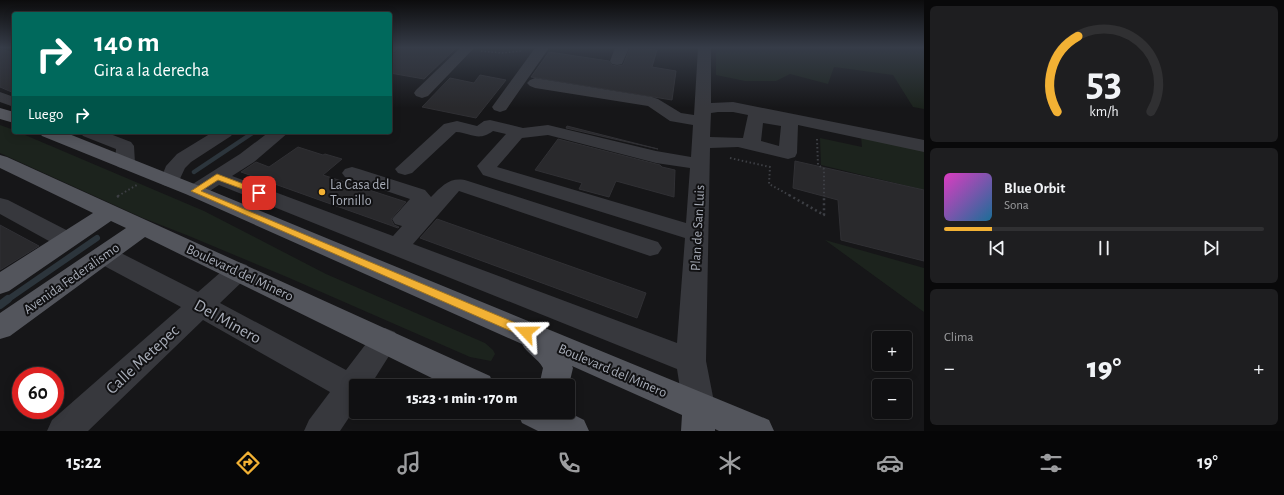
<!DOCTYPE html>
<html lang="es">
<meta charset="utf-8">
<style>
:root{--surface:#101012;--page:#1e1e20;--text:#f1f3f6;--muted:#9c9d9f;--line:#303032;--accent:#f2b134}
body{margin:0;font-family:"Alegreya Sans",sans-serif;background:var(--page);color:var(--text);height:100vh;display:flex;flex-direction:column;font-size:15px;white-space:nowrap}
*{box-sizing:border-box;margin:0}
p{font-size:13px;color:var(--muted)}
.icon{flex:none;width:22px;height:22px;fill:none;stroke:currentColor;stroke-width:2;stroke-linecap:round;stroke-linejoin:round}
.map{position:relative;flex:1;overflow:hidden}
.panel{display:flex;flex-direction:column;gap:6px;padding:6px;background:#09090a;width:360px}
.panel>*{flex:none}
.guide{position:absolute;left:12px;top:12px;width:380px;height:122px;border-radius:4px;box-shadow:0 2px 10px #0003,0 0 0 1px var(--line);background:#00695c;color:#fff;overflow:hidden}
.tools{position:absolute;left:872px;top:331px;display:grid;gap:8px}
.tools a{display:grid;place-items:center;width:40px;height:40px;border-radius:4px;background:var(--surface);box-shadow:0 2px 10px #0003,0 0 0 1px var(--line);font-size:20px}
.speed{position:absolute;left:12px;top:367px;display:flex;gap:8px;font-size:20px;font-weight:700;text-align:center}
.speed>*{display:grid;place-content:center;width:52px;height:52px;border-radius:50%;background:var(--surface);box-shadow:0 2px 10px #0003,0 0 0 1px var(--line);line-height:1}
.speed .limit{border:6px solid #d22;background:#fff;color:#111}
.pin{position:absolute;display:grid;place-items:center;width:34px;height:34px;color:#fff;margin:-17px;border-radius:8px;box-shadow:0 2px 6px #0006}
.me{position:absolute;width:44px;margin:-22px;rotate:293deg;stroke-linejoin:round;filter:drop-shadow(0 0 3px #0008)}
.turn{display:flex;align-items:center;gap:14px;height:84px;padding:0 16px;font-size:18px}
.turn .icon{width:52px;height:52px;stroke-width:2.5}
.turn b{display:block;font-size:28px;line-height:34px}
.then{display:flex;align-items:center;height:38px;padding:0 16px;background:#0003;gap:8px;font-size:15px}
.big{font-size:30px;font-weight:800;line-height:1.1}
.panel .tile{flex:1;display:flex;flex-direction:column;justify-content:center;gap:6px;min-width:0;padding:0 14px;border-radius:6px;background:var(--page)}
.panel .dial{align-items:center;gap:0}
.dial svg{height:104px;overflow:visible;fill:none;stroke:var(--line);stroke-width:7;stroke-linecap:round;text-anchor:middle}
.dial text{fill:var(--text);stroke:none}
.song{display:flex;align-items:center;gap:12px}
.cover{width:48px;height:48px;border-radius:6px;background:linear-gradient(135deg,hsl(310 70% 55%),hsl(200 70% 35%))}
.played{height:4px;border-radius:2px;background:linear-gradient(90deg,var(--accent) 15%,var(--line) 15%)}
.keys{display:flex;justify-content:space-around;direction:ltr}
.heat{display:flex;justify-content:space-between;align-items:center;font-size:22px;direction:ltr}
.trip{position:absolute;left:349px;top:379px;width:226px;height:40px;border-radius:4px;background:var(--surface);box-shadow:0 2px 10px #0003,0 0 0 1px var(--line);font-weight:800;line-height:40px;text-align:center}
.tabs{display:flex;height:64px;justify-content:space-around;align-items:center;background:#060607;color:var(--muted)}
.tabs .icon{width:28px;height:28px}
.tabs .selected{color:var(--accent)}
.tabs b{font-size:18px;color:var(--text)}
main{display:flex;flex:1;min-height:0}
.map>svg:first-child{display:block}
.green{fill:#1c231d}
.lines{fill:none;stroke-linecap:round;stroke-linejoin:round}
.stream-far2{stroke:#2c353c;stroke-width:4.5}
.stream-far1{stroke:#2c353c;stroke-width:6}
.stream{stroke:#2c353c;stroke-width:8}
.building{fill:#29292c;stroke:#303034}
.path-far2{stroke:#3d3f44;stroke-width:1.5;stroke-dasharray:1.5 2;stroke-linecap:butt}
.path-far1{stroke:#3d3f44;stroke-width:2;stroke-dasharray:1.5 2.5;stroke-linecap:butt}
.path{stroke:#3d3f44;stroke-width:2.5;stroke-dasharray:2 3;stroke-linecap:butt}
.minor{fill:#37383d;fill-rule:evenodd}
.major{fill:#53555c;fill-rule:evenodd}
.route{fill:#f2b134;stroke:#9d7322}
.poi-dot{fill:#f2b134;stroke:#111113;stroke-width:1.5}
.labels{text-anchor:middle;stroke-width:4;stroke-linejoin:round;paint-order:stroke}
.poi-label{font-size:14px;fill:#a8adb8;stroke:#111113;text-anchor:start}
.street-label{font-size:14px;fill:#a8adb8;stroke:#111113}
.near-street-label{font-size:17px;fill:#a8adb8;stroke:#111113}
</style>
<main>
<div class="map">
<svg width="924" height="431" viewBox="0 0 924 431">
<rect width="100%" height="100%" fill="#161618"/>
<path class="green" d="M716,48H924V109L913,107L893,75L834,67L828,84L790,74L776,81H745L716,75Z
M0,125L14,130V132H18L204,211L326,274L485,343L493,350L495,354L491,361L470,357L287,277L189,236L143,218L0,153Z
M861,137L924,149V190L821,165L820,138L862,147Z
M825,240L924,268V312Z"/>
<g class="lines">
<path class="stream-far2" d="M194,172L254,132"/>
<path class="stream-far1" d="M7,300L97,238"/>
<path class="stream" d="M0,305L8,299"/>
</g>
<path class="building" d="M399,48H456L424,79L390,73V54L396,53Z
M630,48L657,50L652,67L676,71L672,100L531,77L549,52L609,61L612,65L617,66L623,65Z
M0,49L14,53V93L0,87Z
M480,75L506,80L476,118L422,107L450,78L474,83Z
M567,126L658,149L566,128Z
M558,139L660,165L662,167L675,170L674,197L616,181L609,197L579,189L582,183L535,170Z
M298,147L323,155L325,154L342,159L323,175L406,202L391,219L394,225L399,227L398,228L241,172L256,162L269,167Z
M795,161L924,190V261L841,240L838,200L793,188Z
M437,219L646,293L637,318L420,238Z
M0,225L39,246L0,270Z"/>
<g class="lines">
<path class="path-far2" d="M481,51L502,53L522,51"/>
<path class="path-far1" d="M817,139L818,165L824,169V196
M730,158L770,167L769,184L791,196
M118,196L137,185"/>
<path class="path" d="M789,195L824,215V195
M117,197L120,195"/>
<path class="minor" d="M390,48H398L395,52L390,53Z
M460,48H474L428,96L422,98L416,96L414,93L416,90Z
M535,48H549L506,110L500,112L494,110L492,107Z
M615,48H629L622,64L617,65L612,64L610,61Z
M698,48H711V103L733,102L924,140V152L798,125L797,153L795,157L788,159L738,147L710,148L706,361L715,407L710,418L699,422L688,418L683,407L677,369L219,185C208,192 201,199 188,195L185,191L188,187L240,154L269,132H289L254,162L232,176L393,236L402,226L395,224L392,219L410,199L345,177L342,173L345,169L352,167L359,169L425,190L431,197C443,185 451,176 468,181L658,242L662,248L658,254L650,256L459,191L413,244L677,343L685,238L483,175L477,166L506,134L493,131C478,142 472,133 456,132L412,173L405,175L398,173L395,169L444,124L457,121L477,126L484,121L490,120L523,128L548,125L656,151L691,157L693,125L670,121L648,106L535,88L530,86L527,83L530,80L535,78L652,97L658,99L681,113L694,115ZM718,112H733L748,115L743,138L710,137L711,113ZM763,123L781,126L779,146L761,141ZM548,135L656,163L690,168L686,223L497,167L522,138Z
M0,92L14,97V107L0,102Z
M80,132H105L131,142L134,146L135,163L132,167L125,169L118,167L115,163L116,149L83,136Z
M213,132H234L231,136L191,162L185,168L177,185L170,187L163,185L160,181L166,166L177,154Z
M0,198L8,200L74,234L78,240L74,246L66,248L58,246L0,214Z
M104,247L113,249L198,292L229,265L238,262L247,265L250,271L247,277L220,303L346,370L375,332L385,328L395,332L399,340L370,386H356V407L340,431H304L309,420L330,392L203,320L88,431H47L52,420L181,307L95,261L92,255L95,249Z"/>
<path class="major" d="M0,108L14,112V123L0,119Z
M39,132H64L202,187L769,420L774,431H719L715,429V431H681L682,415L572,366L573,368L568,389V386H539L543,368C538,358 527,354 522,344L188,195L42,136Z
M0,155L7,157L490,376L494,386H448L145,237L10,336L0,339V313L126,228L111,221L9,291L0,294V272L93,213L0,168Z
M517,412H568L584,420L589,431H538L522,423Z"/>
</g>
<linearGradient id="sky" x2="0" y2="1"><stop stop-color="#0c0c0d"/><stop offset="0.44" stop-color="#363c48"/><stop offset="1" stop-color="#363c48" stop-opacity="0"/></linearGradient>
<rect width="924" height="108" fill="url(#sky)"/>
<path class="route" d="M217,174L262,191L263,193L259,195L256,194L218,180L201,191L530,329L532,332L530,336L526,337L522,336L191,191Z"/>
<circle class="poi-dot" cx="322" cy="192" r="4"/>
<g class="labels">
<g class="poi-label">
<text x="330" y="189">La Casa del<tspan x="330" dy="16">Tornillo</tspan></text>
</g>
<g class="street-label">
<text transform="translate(697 228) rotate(-87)" y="5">Plan de San Luis</text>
<text transform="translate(240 272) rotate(25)" y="5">Boulevard del Minero</text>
<text transform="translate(71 278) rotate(-35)" y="5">Avenida Federalismo</text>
<text transform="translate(613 370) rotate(23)" y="5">Boulevard del Minero</text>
</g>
<g class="near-street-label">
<text transform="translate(228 321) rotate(29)" y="6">Del Minero</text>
<text transform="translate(142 359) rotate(-43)" y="6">Calle Metepec</text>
</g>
</g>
</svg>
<div class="tools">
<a>+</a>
<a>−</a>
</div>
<div class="speed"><div class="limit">60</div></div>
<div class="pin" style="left:259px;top:193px;background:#d93025"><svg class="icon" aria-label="arrive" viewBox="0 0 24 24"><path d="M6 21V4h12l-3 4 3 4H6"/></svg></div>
<svg class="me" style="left:526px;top:332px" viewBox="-20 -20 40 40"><path d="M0-17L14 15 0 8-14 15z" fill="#f2b134" stroke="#fff" stroke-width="4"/></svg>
<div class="trip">15:23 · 1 min · 170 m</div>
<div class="guide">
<div class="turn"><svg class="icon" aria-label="right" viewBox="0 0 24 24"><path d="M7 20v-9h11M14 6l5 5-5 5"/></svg><div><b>140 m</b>Gira a la derecha</div></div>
<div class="then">Luego<svg class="icon" aria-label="right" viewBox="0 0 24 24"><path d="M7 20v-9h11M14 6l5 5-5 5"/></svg></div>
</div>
</div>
<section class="panel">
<div class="tile dial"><svg viewBox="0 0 100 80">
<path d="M14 69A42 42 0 1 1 86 69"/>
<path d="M14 69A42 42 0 0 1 30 11" stroke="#f2b134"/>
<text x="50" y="56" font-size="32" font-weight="700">53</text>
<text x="50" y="72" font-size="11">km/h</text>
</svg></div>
<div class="tile">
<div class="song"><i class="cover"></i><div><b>Blue Orbit</b><p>Sona</p></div></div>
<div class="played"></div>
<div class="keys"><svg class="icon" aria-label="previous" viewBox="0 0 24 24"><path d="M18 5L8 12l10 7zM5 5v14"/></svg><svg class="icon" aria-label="pause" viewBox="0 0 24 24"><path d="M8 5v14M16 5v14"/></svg><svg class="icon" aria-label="next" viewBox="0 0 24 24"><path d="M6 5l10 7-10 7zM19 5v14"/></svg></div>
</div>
<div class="tile"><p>Clima</p>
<div class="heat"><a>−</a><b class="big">19°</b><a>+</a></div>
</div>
</section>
</main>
<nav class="tabs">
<b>15:22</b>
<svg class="icon selected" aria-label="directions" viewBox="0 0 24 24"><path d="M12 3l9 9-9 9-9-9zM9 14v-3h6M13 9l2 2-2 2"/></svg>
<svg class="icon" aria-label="music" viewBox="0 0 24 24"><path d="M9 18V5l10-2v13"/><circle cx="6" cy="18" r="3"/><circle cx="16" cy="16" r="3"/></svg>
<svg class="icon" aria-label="phone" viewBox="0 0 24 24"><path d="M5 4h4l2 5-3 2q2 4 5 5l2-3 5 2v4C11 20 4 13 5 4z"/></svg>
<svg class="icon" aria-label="climate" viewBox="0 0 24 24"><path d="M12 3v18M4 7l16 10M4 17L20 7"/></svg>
<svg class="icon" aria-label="car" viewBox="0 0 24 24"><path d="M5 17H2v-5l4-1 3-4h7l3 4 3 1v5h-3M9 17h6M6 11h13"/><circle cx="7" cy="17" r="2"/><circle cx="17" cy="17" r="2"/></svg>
<svg class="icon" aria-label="filters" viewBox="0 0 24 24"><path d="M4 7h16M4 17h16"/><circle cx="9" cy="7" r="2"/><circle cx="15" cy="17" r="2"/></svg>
<b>19°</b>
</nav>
